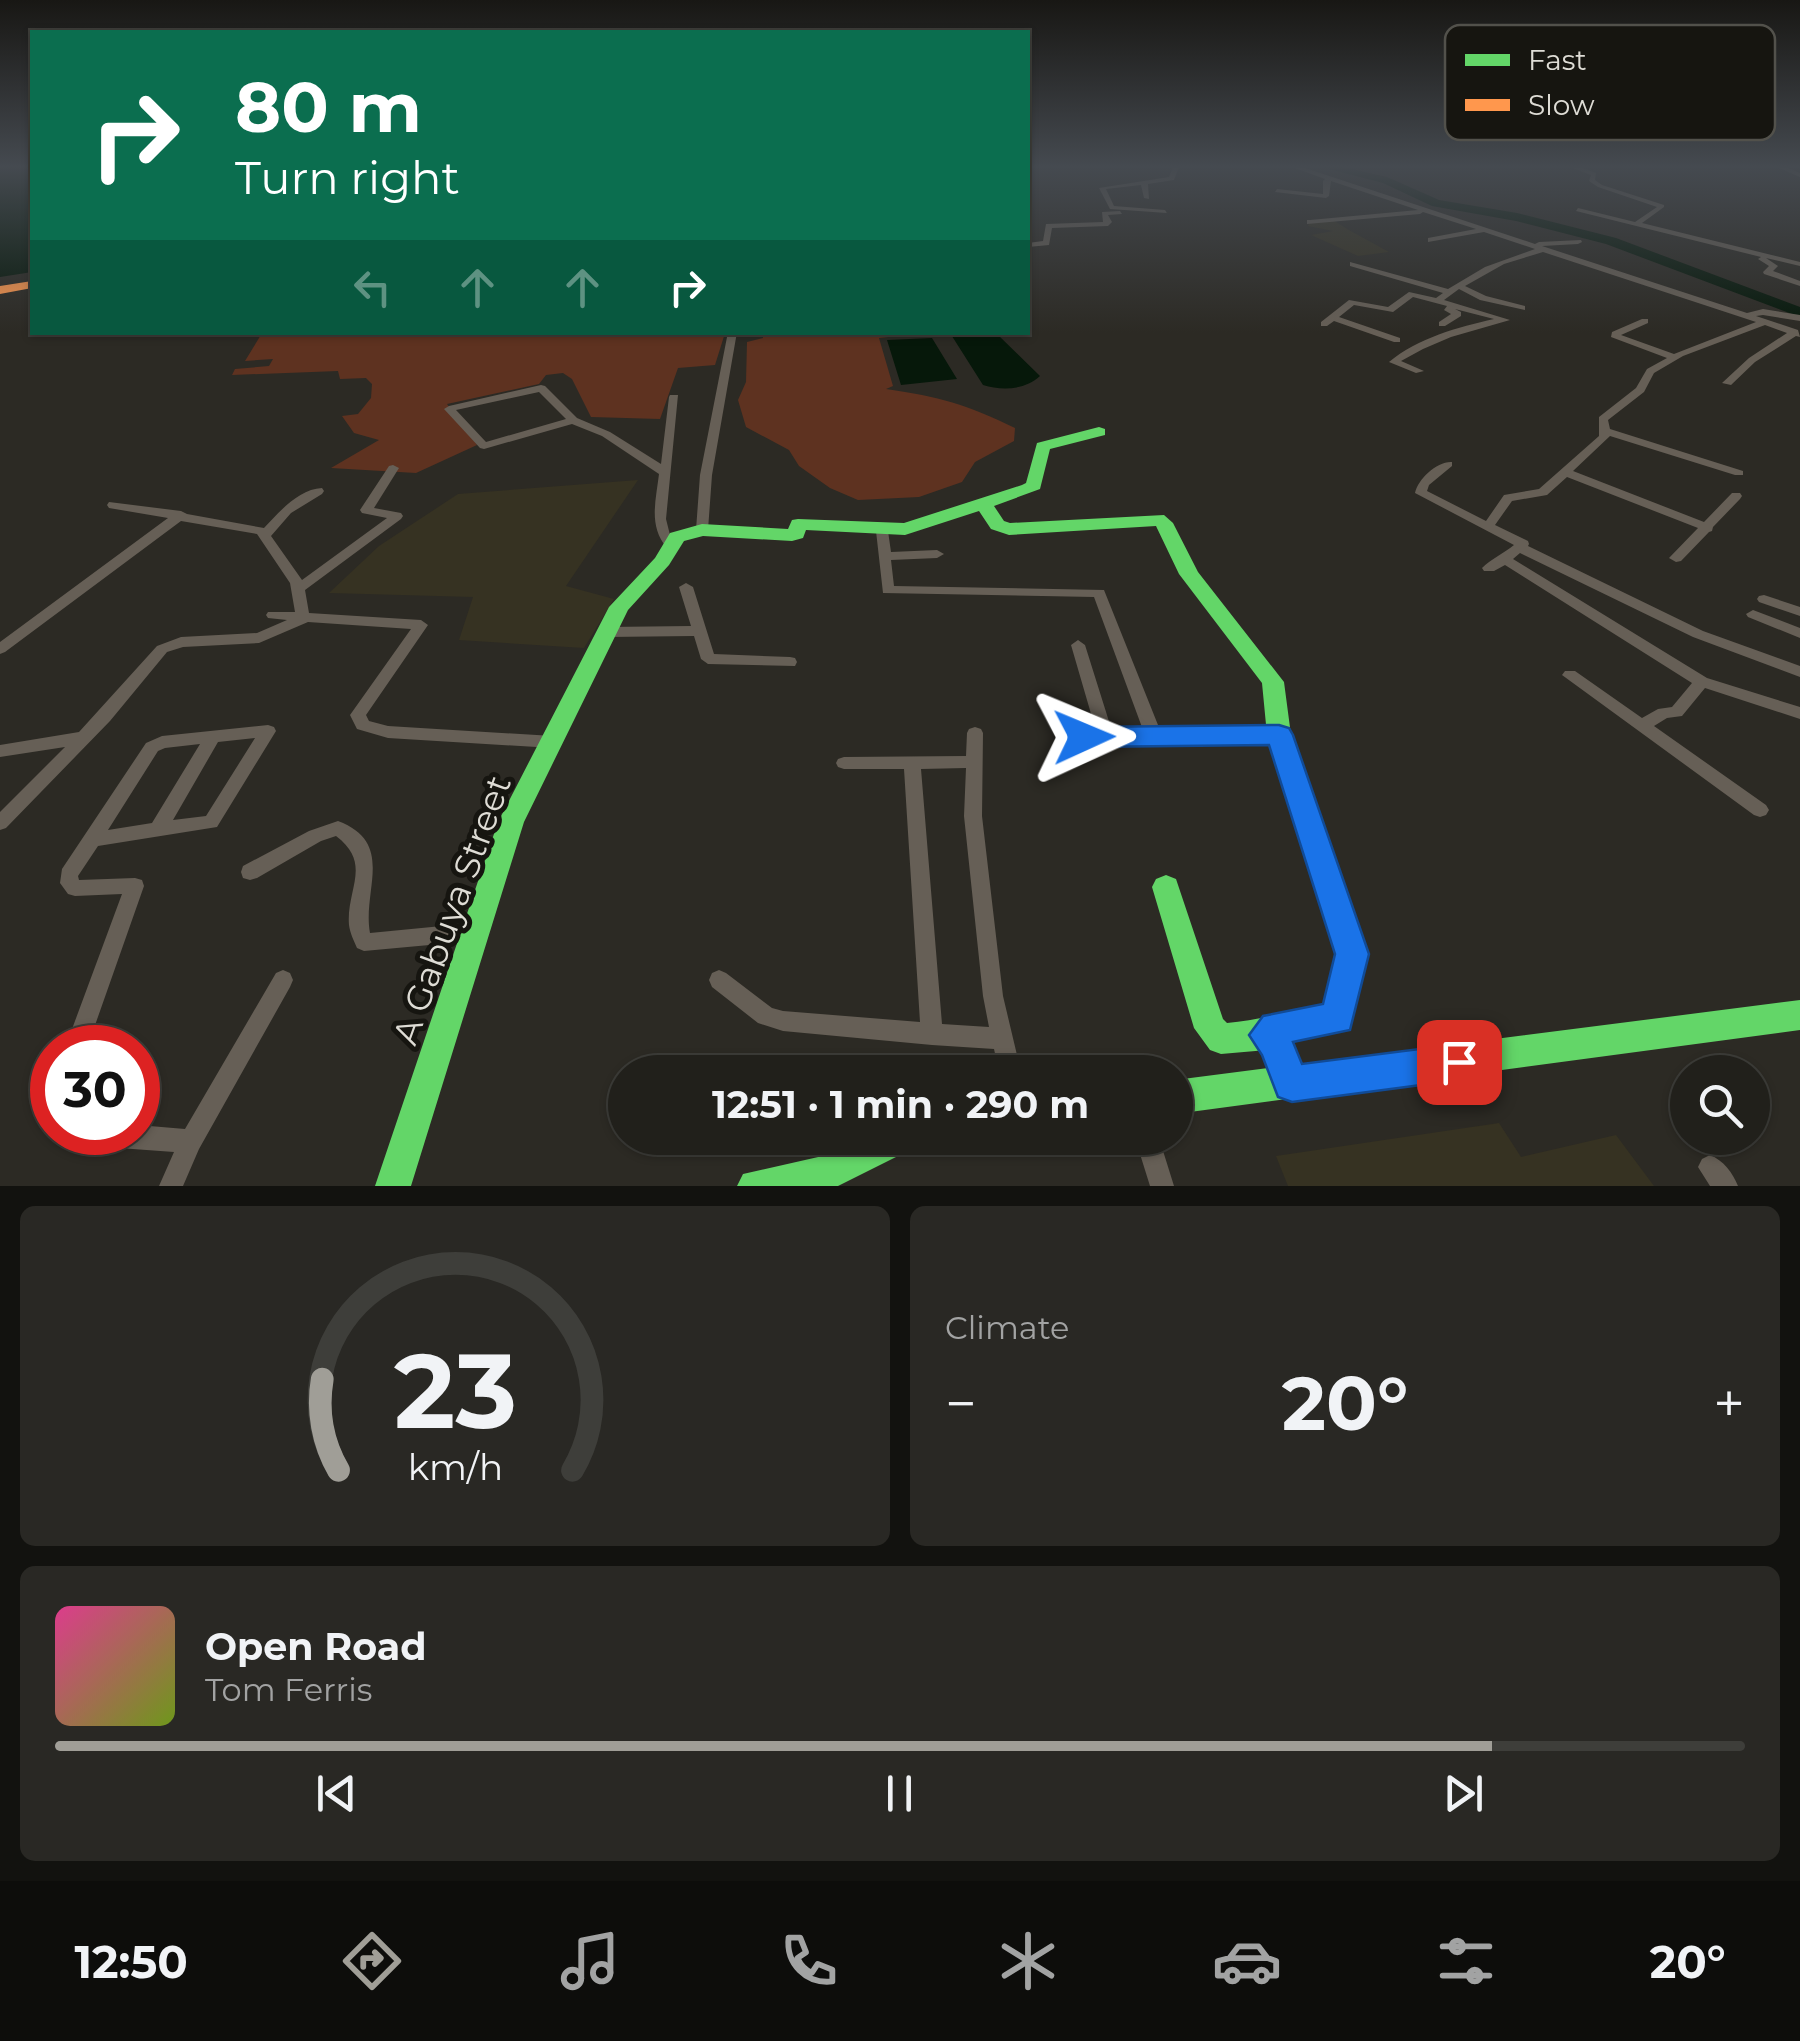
<!DOCTYPE html>
<meta charset="utf-8">
<style>
:root{--surface:#21201b;--page:#292824;--text:#f1f3f6;--muted:#a2a3a3;--line:#3e3e3a;--accent:#a09e97}
body{margin:0;font-family:Montserrat,sans-serif;background:var(--page);color:var(--text);height:100vh;display:flex;flex-direction:column;font-size:38px;white-space:nowrap}
*{box-sizing:border-box;margin:0}
p{font-size:32px;color:var(--muted)}
.icon{flex:none;width:55px;height:55px;fill:none;stroke:currentColor;stroke-width:2;stroke-linecap:round;stroke-linejoin:round}
.map{position:relative;height:1186px;overflow:hidden}
.panel{display:flex;flex-direction:column;gap:20px;padding:20px;background:#12120f;flex:1}
.panel>*{flex:none}
.hud{position:absolute;left:30px;top:30px;width:1000px;height:305px;border-radius:0px;box-shadow:0 2px 8px #0004,0 0 0 2px var(--line);background:#0b6e4f;color:#fff;overflow:hidden}
.tools{position:absolute;left:1670px;top:1055px;display:grid;gap:20px}
.tools a{display:grid;place-items:center;width:100px;height:100px;border-radius:50%;background:var(--surface);box-shadow:0 2px 8px #0004,0 0 0 2px var(--line);font-size:50px}
.speed{position:absolute;left:30px;top:1025px;display:flex;gap:20px;font-size:50px;font-weight:700;text-align:center}
.speed>*{display:grid;place-content:center;width:130px;height:130px;border-radius:50%;background:var(--surface);box-shadow:0 2px 8px #0004,0 0 0 2px var(--line);line-height:1}
.speed .limit{border:15px solid #d22;background:#fff;color:#111}
.pin{position:absolute;display:grid;place-items:center;width:85px;height:85px;color:#fff;margin:-42px;border-radius:20px;box-shadow:0 5px 15px #0006}
.me{position:absolute;width:110px;margin:-55px;rotate:89deg;stroke-linejoin:round;filter:drop-shadow(0 0 8px #0008)}
.turn{display:flex;align-items:center;gap:35px;height:210px;padding:0 40px;font-size:45px}
.turn .icon{width:130px;height:130px;stroke-width:2.5}
.turn b{display:block;font-size:70px;line-height:85px}
.lanes{display:flex;align-items:center;height:95px;padding:0 40px;background:#0003;justify-content:center;gap:50px;direction:ltr}
.lanes .off{opacity:.35}
.big{font-size:75px;font-weight:700;line-height:1.1}
.panel .widget{flex:1;display:flex;flex-direction:column;justify-content:center;gap:15px;min-width:0;padding:0 35px;border-radius:15px;background:var(--page)}
.panel .dial{align-items:center;gap:0}
.dial svg{height:260px;overflow:visible;fill:none;stroke:var(--line);stroke-width:7;stroke-linecap:round;text-anchor:middle}
.dial text{fill:var(--text);stroke:none}
.song{display:flex;align-items:center;gap:30px}
.cover{width:120px;height:120px;border-radius:15px;background:linear-gradient(135deg,hsl(330 70% 55%),hsl(80 70% 35%))}
.played{height:10px;border-radius:5px;background:linear-gradient(90deg,var(--accent) 85%,var(--line) 85%)}
.keys{display:flex;justify-content:space-around;direction:ltr}
.heat{display:flex;justify-content:space-between;align-items:center;font-size:55px;direction:ltr}
.panel .tiles{flex:1;display:grid;gap:20px;grid-template-columns:1fr 1fr}
.widget:last-child{grid-column:span 2}
.trip{position:absolute;left:608px;top:1055px;width:585px;height:100px;border-radius:50px;background:var(--surface);box-shadow:0 2px 8px #0004,0 0 0 2px var(--line);font-weight:700;line-height:100px;text-align:center}
.menu{display:flex;height:160px;justify-content:space-around;align-items:center;background:#0d0d0b;color:var(--muted)}
.menu .icon{width:70px;height:70px}
.menu .selected{color:var(--accent)}
.menu b{font-size:45px;color:var(--text)}
.map>svg:first-child{display:block}
.built{fill:#363222}
.green{fill:#5e3220}
.water{fill:#06180a}
.lines{fill:none;stroke-linecap:round;stroke-linejoin:round}
.river{fill:#06180a;fill-rule:evenodd}
.street{fill:#665f56;fill-rule:evenodd}
.fast{fill:#63d668;fill-rule:evenodd}
.slow{fill:#ff974d;fill-rule:evenodd}
.route{fill:#1a73e8;stroke:#114b97;stroke-width:2.5}
.labels{text-anchor:middle;stroke-width:10;stroke-linejoin:round;paint-order:stroke}
.near-street-label{font-size:35px;fill:#dedcd5;stroke:#161510}
.key{fill:#161510;stroke:#52514b;stroke-width:2.5}
.key-label{font-size:28px;fill:#dedcd5}
</style>
<div class="map">
<svg width="1800" height="1186" viewBox="0 0 1800 1186">
<rect width="100%" height="100%" fill="#2c2a24"/>
<path class="built" d="M1333,220L1349,230L1389,252L1358,256L1311,235L1333,231L1308,226L1310,222Z
M638,480L566,586L614,599L584,648L459,640L473,597L329,593L379,546L458,494Z
M1499,1123L1521,1157L1616,1135L1654,1186H1288L1276,1156Z"/>
<path class="green" d="M262,333H725L715,365L678,368L660,419L591,417L572,379L563,373L546,375L539,384L447,404L477,445L416,473L331,468L379,440L354,433L342,416L358,414L371,398L372,384L366,378L340,379L338,371L232,375L235,369L269,366L273,359L245,361Z
M763,333H927L879,338L893,386L886,389C940,397 966,404 1015,428L1014,441L975,462L962,482L919,497L858,500L830,488L799,466L789,450L746,427L738,400L746,382L747,342L763,338Z"/>
<path class="water" d="M0,167H32V272L0,277Z
M950,333H996L1040,376C1025,390 1002,391 983,385Z
M932,338L957,379L901,385L887,340Z"/>
<g class="lines">
<path class="river" d="M1321,167H1343L1387,177L1439,200L1517,213L1616,238L1800,307V317L1606,244L1516,221L1432,206L1383,183Z"/>
<path class="street" d="M1173,167H1179L1174,180L1148,184L1149,199L1144,198L1141,185L1106,189L1114,206L1165,210L1167,213L1110,209L1099,188L1169,177Z
M1292,167H1302L1535,244L1539,242L1581,240L1582,242L1578,244L1542,246L1747,313L1763,309L1800,315V321L1763,315L1756,316L1798,330L1800,337L1796,336L1755,362L1731,385L1722,383L1749,358L1787,333L1765,325L1683,356L1654,373L1644,392L1608,420L1610,429L1743,471V475H1735L1610,436L1573,471L1704,522L1732,493H1740L1742,496L1740,499L1713,527L1712,531L1709,532L1681,561L1676,562L1669,558L1698,528L1567,477L1547,495L1512,501L1495,525L1528,541L1529,544L1528,546L1703,631L1800,666V677L1693,637L1520,553L1513,559L1707,678L1800,707V719L1705,688L1682,716L1667,718L1654,726L1766,805L1769,810L1766,815L1760,817L1754,815L1562,675L1565,671H1575L1642,718L1658,709L1672,707L1692,683L1505,565L1494,571H1484L1482,568C1491,559 1504,553 1514,545L1415,493C1418,479 1437,461 1452,462V466L1429,485L1427,491L1486,521L1504,495L1539,489L1599,436V417L1636,388L1647,369L1667,358L1611,337L1612,332L1642,319H1648V323L1621,335L1674,354L1756,322L1543,252L1504,264L1465,286L1486,296L1525,306V310L1480,300L1459,289L1444,300L1510,320L1451,337L1423,349L1401,361L1424,371L1416,373L1389,362C1418,338 1458,327 1494,319L1455,309L1461,312V316L1445,326H1439V322L1451,314L1444,310L1447,306L1413,297L1393,312L1354,305L1339,317L1400,338V342H1394L1334,321L1327,326H1321V322L1349,300L1388,307L1409,292L1436,298L1443,293L1350,266V262L1448,289L1485,267L1535,249L1484,232L1428,242V238L1476,229L1423,212L1420,214L1307,224V220H1310L1418,210L1331,181L1329,196L1326,198L1275,192L1277,189L1323,194V181L1325,179Z
M1570,167H1580L1596,173L1595,180L1602,185L1664,205V207L1642,223L1800,262V266L1766,258L1778,266L1773,271L1800,281V286L1764,274L1763,272L1769,266L1758,259L1761,257L1576,211L1578,208L1635,222L1657,207L1598,187L1589,181L1591,175Z
M1777,167H1786L1800,173V177Z
M1120,211L1122,214L1108,215L1112,222L1108,226L1052,228L1049,245L1028,247V243L1043,241L1046,224L1103,222L1102,212Z
M728,332H737L712,475L708,530L702,534L696,530L700,475Z
M541,385L545,386L577,418L610,432L661,464L669,397L670,395H678L666,519L670,535L678,545L677,548H667C648,526 656,500 659,474L602,436L572,424L484,449L480,448L444,409L449,406ZM539,392L566,419L486,442L456,410Z
M393,465L399,468L374,508L401,513L403,516L401,519L305,590L309,613L421,620L428,625L366,715L369,721L388,726L553,736L559,738L561,742L559,746L553,748L388,738L357,729L350,715L411,629L308,622L259,643L183,647L167,652L110,721L6,828L0,830V812L65,747L0,757V745L79,732L157,646L181,637L257,633L287,620L268,618L266,615L268,612H295L290,583L257,534L181,521L5,652L0,654V642L168,518L109,508L107,505L109,502L181,511L187,514L264,528C279,512 299,489 322,488L324,491L322,494L291,513L271,536L302,580L387,518L362,513L360,510L389,466Z
M882,527L888,531L891,552L937,550L944,554L937,558L891,560L894,586L1104,590L1160,730L1279,729L1285,731L1287,735L1285,739L1279,741L1154,743L1078,741L1076,737L1078,733L1096,731L1071,645L1078,640L1085,645L1112,731L1143,730L1094,597L883,593L876,531Z
M686,583L693,587L714,654L790,657L795,658L797,662L795,666L708,664L701,659L694,636L607,637L600,632L607,627L691,626L679,587Z
M1764,595L1800,607V616L1759,602L1757,599L1759,596Z
M1753,610L1800,628V638L1748,617L1746,614Z
M268,725L274,727L276,731L217,827L98,846L78,876L79,880L135,878L142,880L144,886L87,1048H65L122,894L75,896L68,894L60,883L62,869L146,743L162,736ZM255,738L206,816L173,820L218,742ZM200,744L152,823L108,830L158,751L165,748Z
M975,727L981,729L983,733L982,816L1003,996L1021,1072H999L994,1049L932,1045L783,1031L758,1023L712,987L709,980L712,973L719,970L726,973L772,1008L783,1011L920,1022L904,769H844L838,767L836,763L838,759L844,757L966,756L967,733L969,729ZM966,768L964,816L983,996L989,1027L942,1024L921,769Z
M338,821C396,843 362,890 370,933L473,923L480,926L483,932L480,938L473,941L364,951L357,948C354,941 350,933 349,925C346,889 373,864 336,836L321,841L257,878L250,880L243,878L241,872L243,866L309,831Z
M283,970L290,973L293,980L290,987L199,1149L183,1186H159L174,1152L64,1144L56,1140L53,1132H138V1125L185,1129L276,973Z
M1267,1025C1289,1034 1294,1062 1302,1083L1299,1091L1291,1094L1283,1091L1268,1051L1259,1042L1256,1035L1259,1028Z
M52,1099V1129L44,1125L40,1117L44,1102Z
M1135,1138H1159L1174,1186H1150Z
M1710,1155C1723,1160 1733,1173 1738,1186H1710L1698,1167L1702,1159Z"/>
<path class="fast" d="M1099,427L1105,429V435L1050,449L1040,489L994,506L1004,521L1010,523L1164,515L1173,523L1198,572L1284,682L1291,735L1367,954L1350,1027L1283,1042L1267,1050L1221,1054L1210,1050L1194,1028L1152,887L1156,879L1166,875L1176,879L1223,1019L1227,1023C1261,1020 1292,1010 1326,1004L1337,954L1267,735L1262,683L1179,574L1156,526L1009,535L991,529L979,511L905,535L806,530L803,538L792,541L703,536L684,541L669,565L628,610L524,822L411,1186H375L498,822L609,607L655,558L670,533L702,524L788,529L792,520L798,519L904,523L1022,485L1026,483L1037,443Z
M1800,1000V1030L1175,1114V1080Z
M863,1138H915L910,1150L838,1186H737L743,1174L827,1155Z"/>
<path class="slow" d="M32,281V288L0,294V286Z"/>
</g>
<linearGradient id="sky" x2="0" y2="1"><stop stop-color="#181714"/><stop offset="0.5" stop-color="#454a50"/><stop offset="1" stop-color="#454a50" stop-opacity="0"/></linearGradient>
<rect width="1800" height="333" fill="url(#sky)"/>
<path class="route" d="M1279,725L1289,728L1293,735L1369,954L1350,1030L1293,1042L1302,1064L1459,1044L1472,1049L1477,1062L1472,1075L1459,1080L1292,1102L1278,1097L1262,1055L1249,1035L1263,1016L1323,1004L1335,954L1269,745L1084,747L1074,744L1070,737L1074,730L1084,727Z"/>
<g class="labels">
<g class="near-street-label">
<text transform="translate(452 910) rotate(-70)" y="12">A Gabuya Street</text>
</g>
</g>
<rect x="1445" y="25" width="330" height="115" rx="15" class="key"/>
<rect x="1465" y="54" width="45" height="12" fill="#63d668"/>
<rect x="1465" y="99" width="45" height="12" fill="#ff974d"/>
<g class="key-label">
<text x="1528" y="70">Fast</text>
<text x="1528" y="115">Slow</text>
</g>
</svg>
<div class="tools">
<a><svg class="icon" aria-label="search" viewBox="0 0 24 24"><circle cx="10" cy="10" r="6"/><path d="M15 15l6 6"/></svg></a>
</div>
<div class="speed"><div class="limit">30</div></div>
<div class="pin" style="left:1459px;top:1062px;background:#d93025"><svg class="icon" aria-label="arrive" viewBox="0 0 24 24"><path d="M6 21V4h12l-3 4 3 4H6"/></svg></div>
<svg class="me" style="left:1084px;top:737px" viewBox="-20 -20 40 40"><path d="M0-17L14 15 0 8-14 15z" fill="#1a73e8" stroke="#fff" stroke-width="4"/></svg>
<div class="trip">12:51 · 1 min · 290 m</div>
<div class="hud">
<div class="turn"><svg class="icon" aria-label="right" viewBox="0 0 24 24"><path d="M7 20v-9h11M14 6l5 5-5 5"/></svg><div><b>80 m</b>Turn right</div></div>
<div class="lanes"><svg class="icon off" aria-label="left" viewBox="0 0 24 24"><path d="M17 20v-9H6M10 6l-5 5 5 5"/></svg><svg class="icon off" aria-label="ahead" viewBox="0 0 24 24"><path d="M12 20V5M6 11l6-6 6 6"/></svg><svg class="icon off" aria-label="ahead" viewBox="0 0 24 24"><path d="M12 20V5M6 11l6-6 6 6"/></svg><svg class="icon" aria-label="right" viewBox="0 0 24 24"><path d="M7 20v-9h11M14 6l5 5-5 5"/></svg></div>
</div>
</div>
<section class="panel">
<div class="tiles">
<div class="widget dial"><svg viewBox="0 0 100 80">
<path d="M14 69A42 42 0 1 1 86 69"/>
<path d="M14 69A42 42 0 0 1 9 41" stroke="#a09e97"/>
<text x="50" y="56" font-size="32" font-weight="700">23</text>
<text x="50" y="72" font-size="11">km/h</text>
</svg></div>
<div class="widget"><p>Climate</p>
<div class="heat"><a>−</a><b class="big">20°</b><a>+</a></div>
</div>
<div class="widget">
<div class="song"><i class="cover"></i><div><b>Open Road</b><p>Tom Ferris</p></div></div>
<div class="played"></div>
<div class="keys"><svg class="icon" aria-label="previous" viewBox="0 0 24 24"><path d="M18 5L8 12l10 7zM5 5v14"/></svg><svg class="icon" aria-label="pause" viewBox="0 0 24 24"><path d="M8 5v14M16 5v14"/></svg><svg class="icon" aria-label="next" viewBox="0 0 24 24"><path d="M6 5l10 7-10 7zM19 5v14"/></svg></div>
</div>
</div>
</section>
<nav class="menu">
<b>12:50</b>
<svg class="icon selected" aria-label="directions" viewBox="0 0 24 24"><path d="M12 3l9 9-9 9-9-9zM9 14v-3h6M13 9l2 2-2 2"/></svg>
<svg class="icon" aria-label="music" viewBox="0 0 24 24"><path d="M9 18V5l10-2v13"/><circle cx="6" cy="18" r="3"/><circle cx="16" cy="16" r="3"/></svg>
<svg class="icon" aria-label="phone" viewBox="0 0 24 24"><path d="M5 4h4l2 5-3 2q2 4 5 5l2-3 5 2v4C11 20 4 13 5 4z"/></svg>
<svg class="icon" aria-label="climate" viewBox="0 0 24 24"><path d="M12 3v18M4 7l16 10M4 17L20 7"/></svg>
<svg class="icon" aria-label="car" viewBox="0 0 24 24"><path d="M5 17H2v-5l4-1 3-4h7l3 4 3 1v5h-3M9 17h6M6 11h13"/><circle cx="7" cy="17" r="2"/><circle cx="17" cy="17" r="2"/></svg>
<svg class="icon" aria-label="filters" viewBox="0 0 24 24"><path d="M4 7h16M4 17h16"/><circle cx="9" cy="7" r="2"/><circle cx="15" cy="17" r="2"/></svg>
<b>20°</b>
</nav>
